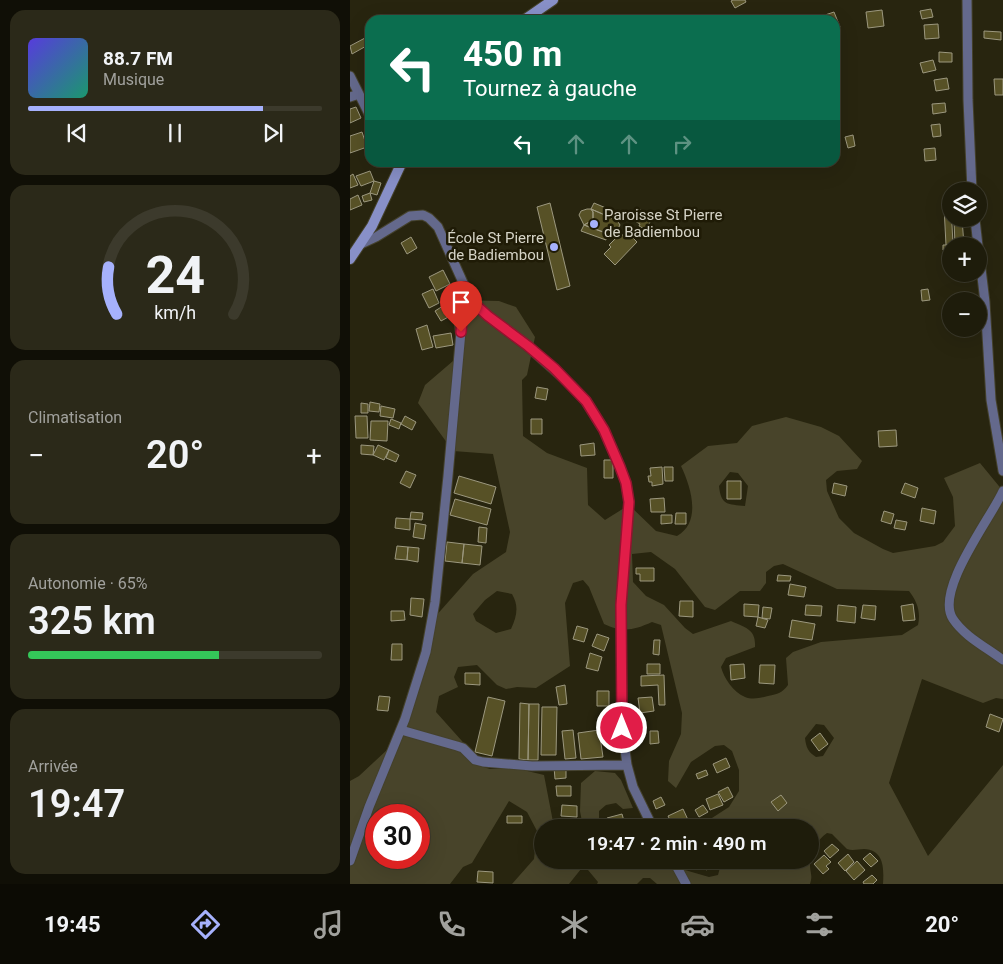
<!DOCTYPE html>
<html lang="fr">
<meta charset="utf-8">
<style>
:root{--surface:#1e1c0b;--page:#2b2919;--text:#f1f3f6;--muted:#a1a19d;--line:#3c3a2c;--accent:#a6b1fc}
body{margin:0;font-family:Roboto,sans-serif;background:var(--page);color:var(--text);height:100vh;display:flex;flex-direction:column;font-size:19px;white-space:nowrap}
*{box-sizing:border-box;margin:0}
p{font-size:16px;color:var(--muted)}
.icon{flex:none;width:28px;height:28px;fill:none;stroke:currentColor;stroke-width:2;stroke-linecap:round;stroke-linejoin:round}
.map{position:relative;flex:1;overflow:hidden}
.drawer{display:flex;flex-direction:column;gap:10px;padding:10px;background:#100f06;width:350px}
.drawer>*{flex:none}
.top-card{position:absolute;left:15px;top:15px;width:475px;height:152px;border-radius:15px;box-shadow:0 5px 20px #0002,0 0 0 1px var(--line);background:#0b6e4f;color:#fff;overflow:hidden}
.tools{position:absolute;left:592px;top:182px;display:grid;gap:10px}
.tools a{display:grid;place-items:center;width:45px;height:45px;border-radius:50%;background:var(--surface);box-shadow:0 5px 20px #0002,0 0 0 1px var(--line);font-size:25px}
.speed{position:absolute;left:15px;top:804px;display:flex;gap:10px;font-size:25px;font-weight:700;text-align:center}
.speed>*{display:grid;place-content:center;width:65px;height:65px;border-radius:50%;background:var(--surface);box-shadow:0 5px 20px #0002,0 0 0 1px var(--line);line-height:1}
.speed .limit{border:8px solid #d22;background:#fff;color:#111}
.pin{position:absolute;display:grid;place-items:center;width:42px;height:42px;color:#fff;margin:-51px -21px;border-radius:50% 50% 50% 0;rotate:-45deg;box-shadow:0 0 5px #0007}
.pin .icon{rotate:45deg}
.me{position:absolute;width:55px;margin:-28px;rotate:0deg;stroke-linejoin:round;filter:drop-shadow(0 0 4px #0008)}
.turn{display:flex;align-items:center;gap:18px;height:105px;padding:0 15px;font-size:22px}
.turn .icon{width:65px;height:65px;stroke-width:2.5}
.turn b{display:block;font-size:35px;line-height:42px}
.lanes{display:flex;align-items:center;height:48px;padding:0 15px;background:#0003;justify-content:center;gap:25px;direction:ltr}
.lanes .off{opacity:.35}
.big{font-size:38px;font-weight:600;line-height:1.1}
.drawer .tile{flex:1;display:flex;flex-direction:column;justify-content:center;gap:8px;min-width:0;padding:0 18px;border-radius:15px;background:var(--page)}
.drawer .dial{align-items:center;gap:0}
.dial svg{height:130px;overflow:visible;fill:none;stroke:var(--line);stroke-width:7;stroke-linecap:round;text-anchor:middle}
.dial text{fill:var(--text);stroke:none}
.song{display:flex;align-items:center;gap:15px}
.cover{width:60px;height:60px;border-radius:8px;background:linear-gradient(135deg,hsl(250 70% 55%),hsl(160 70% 35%))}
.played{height:5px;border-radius:2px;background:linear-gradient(90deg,var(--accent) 80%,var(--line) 80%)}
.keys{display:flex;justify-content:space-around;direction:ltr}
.heat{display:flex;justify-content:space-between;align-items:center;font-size:28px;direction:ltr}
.charge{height:8px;border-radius:4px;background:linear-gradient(90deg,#34c759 65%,var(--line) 0)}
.trip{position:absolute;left:184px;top:819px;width:285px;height:50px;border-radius:25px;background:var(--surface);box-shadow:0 5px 20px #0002,0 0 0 1px var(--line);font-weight:600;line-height:50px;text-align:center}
.tabs{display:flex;height:80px;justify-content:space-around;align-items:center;background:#0c0b04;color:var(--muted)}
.tabs .icon{width:35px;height:35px}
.tabs .selected{color:var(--accent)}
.tabs b{font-size:22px;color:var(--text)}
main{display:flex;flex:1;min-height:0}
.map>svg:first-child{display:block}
.green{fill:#48442a;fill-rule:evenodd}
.building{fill:#575126;stroke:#9c987f}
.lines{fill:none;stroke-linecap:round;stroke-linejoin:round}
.street-casing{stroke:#44412c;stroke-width:11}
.secondary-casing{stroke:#44412c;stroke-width:12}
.street{stroke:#64698c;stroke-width:9}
.secondary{stroke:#8890c8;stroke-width:10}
.route-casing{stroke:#92132f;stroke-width:12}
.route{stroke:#e11d48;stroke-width:9}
.poi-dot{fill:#a6b1fc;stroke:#1f1b06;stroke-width:2}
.labels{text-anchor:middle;stroke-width:5;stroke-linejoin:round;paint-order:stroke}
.poi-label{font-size:15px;fill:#d5d3c6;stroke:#1f1b06;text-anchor:start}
</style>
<main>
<section class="drawer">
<div class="tile">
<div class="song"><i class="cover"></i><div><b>88.7 FM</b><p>Musique</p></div></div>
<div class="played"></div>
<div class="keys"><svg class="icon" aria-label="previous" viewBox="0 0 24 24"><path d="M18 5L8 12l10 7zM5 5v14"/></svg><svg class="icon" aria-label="pause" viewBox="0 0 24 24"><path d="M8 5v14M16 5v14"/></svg><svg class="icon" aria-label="next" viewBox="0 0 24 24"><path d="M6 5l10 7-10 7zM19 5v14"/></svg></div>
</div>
<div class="tile dial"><svg viewBox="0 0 100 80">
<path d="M14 69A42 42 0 1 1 86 69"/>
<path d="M14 69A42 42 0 0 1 9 40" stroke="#a6b1fc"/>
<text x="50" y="56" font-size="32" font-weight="700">24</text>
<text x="50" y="72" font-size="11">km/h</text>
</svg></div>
<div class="tile"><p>Climatisation</p>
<div class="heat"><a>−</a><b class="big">20°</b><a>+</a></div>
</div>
<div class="tile"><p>Autonomie · 65%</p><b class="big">325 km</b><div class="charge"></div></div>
<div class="tile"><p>Arrivée</p><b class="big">19:47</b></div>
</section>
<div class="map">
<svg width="653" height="884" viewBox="0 0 653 884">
<rect width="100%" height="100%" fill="#28250f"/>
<path class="green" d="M101,300L149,301L166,307L185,337L177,375L172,380L173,436L197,453L237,468L238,505L255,520L279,505L306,531L327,536C352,522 341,487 331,466L358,446L387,443L402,426L436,417L471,427L489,436L512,461L507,469L487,471L476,480L477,491L489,518L504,533L533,549L543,553L585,546L593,542L605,526L603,497L594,478L630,463L653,491V699L646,698L633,703L572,679L539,783L578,856L653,765V884H533C534,868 534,850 514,849C508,849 503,851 497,849L482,834L477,833C467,840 461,852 460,864C460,873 463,875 460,884H307L300,878H293L287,884H247L248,882L238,870L231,869L219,884H162L184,859L187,831L177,812L159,801L122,863L113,867L100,884H0V781L9,776L53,735L84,618L123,574L156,552L160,532L143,454L103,451L68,403L75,385L103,361L106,342ZM380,472L388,473L398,486L395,506C378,504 371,506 369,486ZM301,552L325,569L355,607L365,610L390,591H410L416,583V572L424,566L433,564L487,589L559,591C567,601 571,612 568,625L552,635L471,642L443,652L436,658L438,685C432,693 428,694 418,696C411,698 402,700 395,697C383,692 374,678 371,667L376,658L405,647C406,629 396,628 381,621L343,634L335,628L314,605L296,596L283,582L282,554ZM233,580L239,587L254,624C273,633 284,630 302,622L311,625L332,713L331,734L319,761L318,781L326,788L341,762L365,746L374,745L382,751L389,770V791L379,807L348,827L460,828V860H372L368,875L359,877L321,866L318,860H192V828L204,827L194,775L169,769H140L130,766L120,750L86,712L89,696L108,687L104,677L108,667L127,665L147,685L156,689L167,687L186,688L220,666L215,603L223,583ZM147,591L162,594C169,606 167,616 161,629L146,633L126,621L123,614L135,600ZM466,724L474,725L484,738L473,756L466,757C458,752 456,747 455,738ZM26,815H69V858H26Z
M245,771L265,773L271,780L283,808L273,809L266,803L256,805L249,811V821L254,827H233L230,811L231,783Z"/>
<path class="building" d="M383,0H395L396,2L385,8L381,1Z
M581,9L583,17L572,19L570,11Z
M532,10L534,26L518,28L516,12Z
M484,12L490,27L485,29V20H476L475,15Z
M588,24L589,38L575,39L574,25Z
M634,31L651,32V40L634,38Z
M15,38L18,45L2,54L0,46Z
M589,52L602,53V62H589Z
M583,60L586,70L573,73L570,63Z
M597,78L599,89L586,91L584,80Z
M644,79H653V95H645Z
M595,103L596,112L583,114L582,104Z
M6,107L11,118L0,123V109Z
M590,124L591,136L583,137L581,125Z
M12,132L17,147L0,153V136Z
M503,135L505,146L498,148L495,137Z
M585,148L586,160L575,161L574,149Z
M20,171L24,181L11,186L6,176Z
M3,174L8,185L0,188V176Z
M24,181L31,183L27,195L20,193Z
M20,193L22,200L14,202L12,196Z
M8,195L12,205L0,210V199Z
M200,203L220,286L207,290L187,207Z
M244,203L268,213L266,220L241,209Z
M594,207H601L603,244L596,245Z
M237,209H241L243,212V220L234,225L229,215L231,211Z
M241,209L267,220L270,225L266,232L262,235L234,225L243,220V212Z
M288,209L303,216L296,230L289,226L290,224L283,220Z
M604,219H612L614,245H605Z
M234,225L258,234L256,240L231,231Z
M276,231L287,242L265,265L254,254L261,247L259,245L268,236L270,238Z
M61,237L67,248L57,254L51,243Z
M593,245H604V246H601V250H593Z
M93,270L100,284L86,291L79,277Z
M83,289L89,303L79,308L72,294Z
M578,289L580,300L572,301L571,290Z
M96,304L102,315L91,321L85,311Z
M77,325L83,347L72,350L66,329Z
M101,333L103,345L86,348L83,336Z
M187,387L198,389L196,400L185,398Z
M20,402L30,404L29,412L19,411Z
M11,403L18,404V413H11Z
M31,406L45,409L43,418L30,416Z
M5,416H17L18,438H6Z
M55,416L66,422L62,430L51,424Z
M41,419L51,423L49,429L39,425Z
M181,419H192V434H181Z
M21,421H38L37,441L20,440Z
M546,430L547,446L529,447L528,431Z
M244,443L245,455L231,456L230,445Z
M11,445L24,446L23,455L11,454Z
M28,445L39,450L34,460L23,455Z
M39,450L49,455L46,462L36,458Z
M254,460H263V478H254Z
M312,467L313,484L302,486V482H299L298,476H301L300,468Z
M314,467H323V481H315Z
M56,471L66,475L60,488L50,483Z
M109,476L146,487L141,504L104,493Z
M377,481H391V499H377Z
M484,483L497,486L495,496L482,493Z
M555,483L568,488L565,498L551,493Z
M314,498L315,512H301L300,499Z
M105,499L141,509L137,525L100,515Z
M572,508L586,511L584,524L570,521Z
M534,511L544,514L541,524L531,521Z
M61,512L73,513L72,520L60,519Z
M326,513H336V524H325Z
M311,515H322V523L311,524Z
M46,518L60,519V530L45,528Z
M546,520L557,522L555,530L544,528Z
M65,523L76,525L74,539L63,537Z
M129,527L137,528L136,543L128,542Z
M97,542L114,544L112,563L95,561Z
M114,544L132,546L130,565L112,563Z
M47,546L58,547L57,560L45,559Z
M58,547L69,548L68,562L57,560Z
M286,568H304V581H290V574H286Z
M428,575L441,576L440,581H427Z
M440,584L456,587L454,597L438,595Z
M61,598L74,599L72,617L60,615Z
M330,601H343V617L329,616Z
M394,604L409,605L408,617L394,616Z
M563,604L565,620L553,621L551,606Z
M456,605L472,606L471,616L455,615Z
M488,605L506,607L505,623L487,621Z
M513,605L526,606L525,620L511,618Z
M413,607L422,608L420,619L412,618Z
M41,611H54L55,620L41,621Z
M408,617L418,620L415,628L406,626Z
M442,620L465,624L462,640L439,637Z
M227,626L238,629L234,642L223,639Z
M247,634L259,638L254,651L242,646Z
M304,640H310L309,655L303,654Z
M42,644H52V660H41Z
M240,653L252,657L248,671L236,668Z
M297,664H310V674H297Z
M394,664L395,678L381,680L380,665Z
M410,665H425L424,684L409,683Z
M115,673H130V685L115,684Z
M314,675L315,705H309L308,685L291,686V676Z
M215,685L217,704L209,705L206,687Z
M247,691H259V706H247Z
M29,696L40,697L38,711L27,710Z
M138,697L155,701L142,756L125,752Z
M302,697L304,711L290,713L288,698Z
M170,703L179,704L178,760L169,759Z
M179,704H189L188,760H178Z
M192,707H207L206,755H191Z
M640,714L653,719L649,732L636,727Z
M269,725V735L254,736L253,727Z
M223,730L226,758L215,759L212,731Z
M249,730L253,757L231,759L228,733Z
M300,731H308L309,743L300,744Z
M470,733L478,744L469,751L461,740Z
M376,758L380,767L367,773L363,764Z
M204,767H216V778L205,779Z
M356,770L358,775L348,779L346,774Z
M206,786H221V796H207Z
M378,787L383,797L374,802L368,792Z
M368,794L373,805L360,810L356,799Z
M431,795L437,803L428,811L421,802Z
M311,797L315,805L306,809L303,801Z
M212,805L227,806V817L211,816Z
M353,805L358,812L349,817L345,810Z
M333,809L339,822L328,828H324L318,816Z
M272,814L276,828H260L257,818Z
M157,816H172V823H157Z
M482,844L489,850L480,858L474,851Z
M520,853L528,861L521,867L513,859Z
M498,854L504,862L495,871L488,863Z
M474,855L481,862L476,866L479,869L473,874L464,864Z
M350,860H365L367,863L356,870Z
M507,861L515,870L504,880L496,871Z
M128,871L143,872V883L127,882Z
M522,875L527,880L523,884H514L513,882Z"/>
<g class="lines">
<g class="street-casing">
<path id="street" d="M617,0L618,100L622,191
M0,76L9,94
M0,97L9,94L20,116
M625,219L628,246
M11,244L26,237L60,216L73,215L79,218L88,227L115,287L128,307L138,316L178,347L221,385L236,401L254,430L270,467L276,483L279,502L271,605L272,727L277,765L283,787L303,828
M629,252L635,302L641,400L653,471
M653,491C641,518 584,591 603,619C615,637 636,647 653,660
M51,730L107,746L113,748L125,760L133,762L182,766L277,765
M323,860L336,884
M0,861L19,807L55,719L76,652L85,602L98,476L115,287"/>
</g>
<g class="secondary-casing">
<path id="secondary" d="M174,20L203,0
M0,259L22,226L52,162"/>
</g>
<use href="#street" class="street"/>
<use href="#secondary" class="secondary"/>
</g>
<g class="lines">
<g class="route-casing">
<path id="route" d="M111,332L115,287L128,307L138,316L178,346L204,368L236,401L254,430L270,467L276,483L279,502L271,605L272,728"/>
</g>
<use href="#route" class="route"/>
</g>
<g class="poi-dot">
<circle cx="244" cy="224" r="5"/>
<circle cx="204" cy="247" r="5"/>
</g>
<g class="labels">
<g class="poi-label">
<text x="254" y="220">Paroisse St Pierre<tspan x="254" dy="17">de Badiembou</tspan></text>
<text x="194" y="243" text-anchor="end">École St Pierre<tspan x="194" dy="17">de Badiembou</tspan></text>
</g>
</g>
</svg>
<div class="tools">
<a><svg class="icon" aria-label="layers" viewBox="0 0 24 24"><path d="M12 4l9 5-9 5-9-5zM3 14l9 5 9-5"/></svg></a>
<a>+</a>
<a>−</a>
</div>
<div class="speed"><div class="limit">30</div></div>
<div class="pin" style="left:111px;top:332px;background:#d93025"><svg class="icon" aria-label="arrive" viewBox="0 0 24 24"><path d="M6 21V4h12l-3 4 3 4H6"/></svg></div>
<svg class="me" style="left:272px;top:728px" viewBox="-20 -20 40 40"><circle r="17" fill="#e11d48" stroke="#fff" stroke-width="3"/><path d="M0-11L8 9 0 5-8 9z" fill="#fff"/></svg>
<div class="trip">19:47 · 2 min · 490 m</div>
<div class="top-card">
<div class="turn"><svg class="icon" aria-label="left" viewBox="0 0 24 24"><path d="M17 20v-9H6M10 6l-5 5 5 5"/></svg><div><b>450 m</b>Tournez à gauche</div></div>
<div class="lanes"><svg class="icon" aria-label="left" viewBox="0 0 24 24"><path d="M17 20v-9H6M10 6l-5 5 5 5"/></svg><svg class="icon off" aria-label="ahead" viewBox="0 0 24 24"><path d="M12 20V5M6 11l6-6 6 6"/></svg><svg class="icon off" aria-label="ahead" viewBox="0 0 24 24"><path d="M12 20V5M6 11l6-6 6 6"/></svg><svg class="icon off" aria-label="right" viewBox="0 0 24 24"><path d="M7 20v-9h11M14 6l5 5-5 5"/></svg></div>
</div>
</div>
</main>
<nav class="tabs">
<b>19:45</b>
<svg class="icon selected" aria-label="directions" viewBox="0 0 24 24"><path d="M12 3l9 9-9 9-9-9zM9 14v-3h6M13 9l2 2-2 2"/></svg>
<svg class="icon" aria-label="music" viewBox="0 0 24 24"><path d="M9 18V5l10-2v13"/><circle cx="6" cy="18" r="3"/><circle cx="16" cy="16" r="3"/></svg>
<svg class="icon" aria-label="phone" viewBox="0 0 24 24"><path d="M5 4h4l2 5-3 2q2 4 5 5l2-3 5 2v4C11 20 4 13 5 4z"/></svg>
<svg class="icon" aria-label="climate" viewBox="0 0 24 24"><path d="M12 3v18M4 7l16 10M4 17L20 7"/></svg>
<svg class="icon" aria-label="car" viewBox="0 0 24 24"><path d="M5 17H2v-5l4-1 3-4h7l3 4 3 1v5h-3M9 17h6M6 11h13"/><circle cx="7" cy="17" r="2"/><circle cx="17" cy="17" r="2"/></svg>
<svg class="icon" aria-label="filters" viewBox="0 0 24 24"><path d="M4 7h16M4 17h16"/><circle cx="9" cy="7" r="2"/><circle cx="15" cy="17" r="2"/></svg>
<b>20°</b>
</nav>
